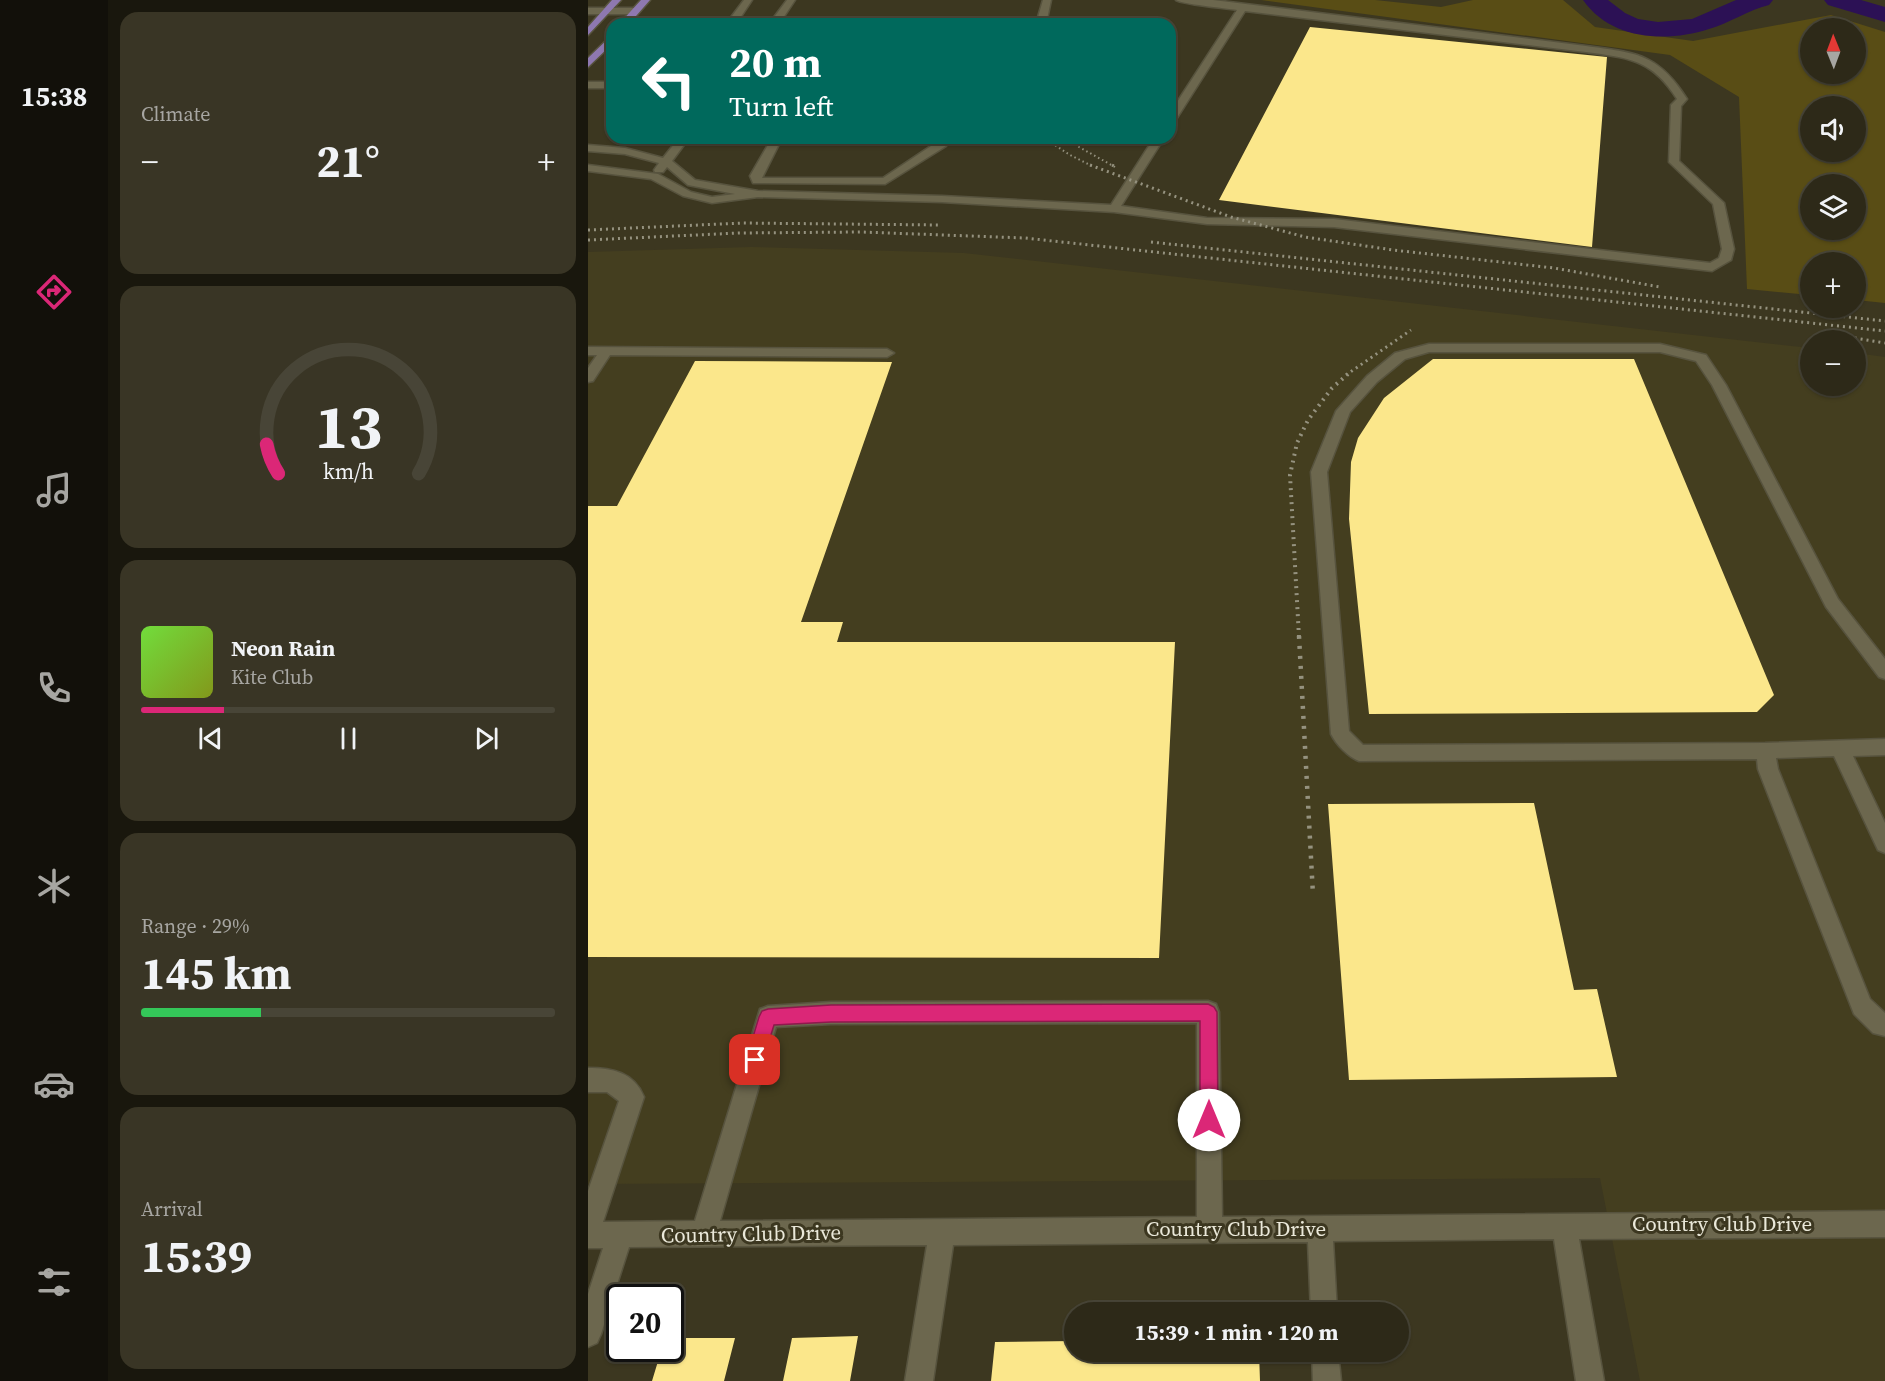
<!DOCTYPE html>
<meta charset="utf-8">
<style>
:root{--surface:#2d2918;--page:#393525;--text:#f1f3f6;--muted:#a7a6a2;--line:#484537;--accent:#db2777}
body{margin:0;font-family:"Source Serif 4",serif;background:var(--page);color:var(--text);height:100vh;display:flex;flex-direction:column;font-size:22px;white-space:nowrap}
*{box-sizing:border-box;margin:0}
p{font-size:20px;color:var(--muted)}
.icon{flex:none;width:33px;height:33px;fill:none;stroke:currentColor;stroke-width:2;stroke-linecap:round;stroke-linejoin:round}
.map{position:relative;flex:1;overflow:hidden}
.panel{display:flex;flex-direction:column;gap:12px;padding:12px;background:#19170d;width:480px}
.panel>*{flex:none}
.top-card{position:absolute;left:18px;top:18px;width:570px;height:126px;border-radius:18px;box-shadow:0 2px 4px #0004,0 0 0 2px var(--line);background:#00695c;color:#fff;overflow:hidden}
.needle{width:39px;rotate:359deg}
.buttons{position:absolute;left:1212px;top:18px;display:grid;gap:12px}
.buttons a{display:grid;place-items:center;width:66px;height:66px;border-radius:50%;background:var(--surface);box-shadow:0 2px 4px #0004,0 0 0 2px var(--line);font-size:30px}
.speed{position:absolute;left:18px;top:1284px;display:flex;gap:12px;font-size:30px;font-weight:700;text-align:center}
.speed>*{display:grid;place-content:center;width:78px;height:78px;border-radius:50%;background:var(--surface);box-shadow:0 2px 4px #0004,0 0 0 2px var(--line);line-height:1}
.speed .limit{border:3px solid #111;border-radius:9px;background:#fff;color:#111}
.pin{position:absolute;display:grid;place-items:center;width:51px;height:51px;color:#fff;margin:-26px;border-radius:12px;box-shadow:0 3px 9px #0006}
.me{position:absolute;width:66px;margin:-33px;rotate:0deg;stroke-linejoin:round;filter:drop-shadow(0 0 4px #0008)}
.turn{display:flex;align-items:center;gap:21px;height:126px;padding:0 24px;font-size:27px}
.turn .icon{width:78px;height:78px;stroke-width:2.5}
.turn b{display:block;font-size:42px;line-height:51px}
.big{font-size:45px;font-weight:700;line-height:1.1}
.panel .tile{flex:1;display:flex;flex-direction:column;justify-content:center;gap:9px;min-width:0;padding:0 21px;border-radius:18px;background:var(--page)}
.panel .dial{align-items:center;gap:0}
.dial svg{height:156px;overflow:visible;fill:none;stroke:var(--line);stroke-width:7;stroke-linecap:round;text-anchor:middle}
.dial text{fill:var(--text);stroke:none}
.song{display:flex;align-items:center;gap:18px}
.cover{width:72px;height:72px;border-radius:9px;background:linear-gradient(135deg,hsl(100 70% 55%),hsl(70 70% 35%))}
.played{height:6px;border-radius:3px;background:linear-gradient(90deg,var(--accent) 20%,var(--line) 20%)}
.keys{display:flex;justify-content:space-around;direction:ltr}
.heat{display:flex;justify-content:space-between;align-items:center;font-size:33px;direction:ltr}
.charge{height:9px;border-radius:4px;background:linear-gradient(90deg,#34c759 29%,var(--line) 0)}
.trip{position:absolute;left:476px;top:1302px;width:345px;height:60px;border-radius:30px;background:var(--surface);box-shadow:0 2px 4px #0004,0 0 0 2px var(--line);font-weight:700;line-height:60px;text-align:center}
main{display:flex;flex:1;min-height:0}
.tab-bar{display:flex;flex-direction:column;width:108px;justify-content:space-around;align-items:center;background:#12100a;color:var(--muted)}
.tab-bar .icon{width:42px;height:42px}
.tab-bar .current{color:var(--accent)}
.tab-bar b{font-size:27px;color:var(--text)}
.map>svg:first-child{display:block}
.built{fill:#443e1f}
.green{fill:#594d15;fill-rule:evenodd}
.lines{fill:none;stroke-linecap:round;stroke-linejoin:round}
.river{fill:#2c1155;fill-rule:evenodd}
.building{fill:#fbe78b}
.minor-casing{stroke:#57533e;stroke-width:3}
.major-casing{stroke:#57533e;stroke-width:3}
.minor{fill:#6c674e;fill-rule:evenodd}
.major{fill:#8e78b0;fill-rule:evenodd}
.rail-far3{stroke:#95927f;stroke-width:2;stroke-dasharray:1.5 3;stroke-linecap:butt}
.rail-far2{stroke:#95927f;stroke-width:3;stroke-dasharray:2 4;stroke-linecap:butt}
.rail-far1{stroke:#95927f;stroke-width:4;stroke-dasharray:2 5;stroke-linecap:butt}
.rail{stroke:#95927f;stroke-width:4.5;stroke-dasharray:3 7;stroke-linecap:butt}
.route{fill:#db2777;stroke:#8e194d;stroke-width:1.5}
.labels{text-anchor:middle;stroke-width:6;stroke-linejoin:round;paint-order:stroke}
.near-street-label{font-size:21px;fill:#eae8d9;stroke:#3c3720}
</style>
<main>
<nav class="tab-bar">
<b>15:38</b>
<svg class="icon current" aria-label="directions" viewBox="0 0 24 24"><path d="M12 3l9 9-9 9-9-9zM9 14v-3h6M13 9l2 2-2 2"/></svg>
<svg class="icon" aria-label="music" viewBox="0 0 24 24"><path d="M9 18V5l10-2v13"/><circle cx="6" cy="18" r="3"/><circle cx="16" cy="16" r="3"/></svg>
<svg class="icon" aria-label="phone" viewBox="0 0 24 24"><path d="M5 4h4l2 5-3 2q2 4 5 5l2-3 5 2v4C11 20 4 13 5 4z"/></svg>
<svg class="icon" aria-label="climate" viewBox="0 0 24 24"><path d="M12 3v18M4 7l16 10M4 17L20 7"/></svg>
<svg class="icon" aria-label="car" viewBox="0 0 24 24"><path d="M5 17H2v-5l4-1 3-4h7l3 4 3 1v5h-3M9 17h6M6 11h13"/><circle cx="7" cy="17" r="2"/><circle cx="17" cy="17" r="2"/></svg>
<svg class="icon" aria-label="filters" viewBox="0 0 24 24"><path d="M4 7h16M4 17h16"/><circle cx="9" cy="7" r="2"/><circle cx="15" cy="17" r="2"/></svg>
</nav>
<section class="panel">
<div class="tile"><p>Climate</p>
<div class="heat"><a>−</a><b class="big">21°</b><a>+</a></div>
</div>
<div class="tile dial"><svg viewBox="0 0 100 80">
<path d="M14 69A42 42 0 1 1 86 69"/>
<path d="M14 69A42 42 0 0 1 8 54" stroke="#db2777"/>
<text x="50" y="56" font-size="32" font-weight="700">13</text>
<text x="50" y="72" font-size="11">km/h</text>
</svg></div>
<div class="tile">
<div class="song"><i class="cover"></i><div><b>Neon Rain</b><p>Kite Club</p></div></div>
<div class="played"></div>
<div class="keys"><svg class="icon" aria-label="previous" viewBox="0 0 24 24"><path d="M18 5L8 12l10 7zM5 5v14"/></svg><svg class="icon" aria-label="pause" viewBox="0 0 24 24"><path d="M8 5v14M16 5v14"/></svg><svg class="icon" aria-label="next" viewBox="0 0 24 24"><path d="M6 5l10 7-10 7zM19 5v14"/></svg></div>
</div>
<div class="tile"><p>Range · 29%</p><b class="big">145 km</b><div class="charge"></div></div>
<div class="tile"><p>Arrival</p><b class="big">15:39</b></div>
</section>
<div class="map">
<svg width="1297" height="1381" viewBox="0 0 1297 1381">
<rect width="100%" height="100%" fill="#3c3720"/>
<path class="built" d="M163,247L376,253L1222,348V386H1268V353L1297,357V1381H1052L1012,1178L0,1184V252Z"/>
<path class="green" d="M673,0H787L853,7L885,0H975L1007,27L1105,41L1243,15L1297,32V303L1268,300V262H1222V295L1159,289L1151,97L1082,55ZM1222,28H1268V74H1222ZM1222,106H1268V152H1222ZM1222,184H1268V230H1222Z"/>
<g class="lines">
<path class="river" d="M995,0H1020L1037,13L1050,19L1070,22L1104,19L1148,0H1185L1181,5C1160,10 1142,23 1121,29C1078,43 1023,40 995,0Z
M1236,0H1273L1297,7V22L1240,5Z"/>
</g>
<path class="building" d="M722,27L1019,57L1004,247L631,200Z
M845,359H1046L1186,695L1169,712L781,714L761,519L763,462L770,438L796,398Z
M107,361L304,362L213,622H255L249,642H587L571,958L0,957V506H29Z
M946,803L986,990L1009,989L1029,1077L761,1080L740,804Z
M270,1336L262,1381H195L204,1338Z
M82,1338H147L136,1381H64L74,1348H82Z
M486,1341V1352H671L672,1381H403L407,1342Z"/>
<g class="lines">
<g class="minor-casing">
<path id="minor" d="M156,0H164L148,24H138Z
M199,0H207L191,24H181Z
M455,0H463L458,24H448Z
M588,0H625L998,46C1048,53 1070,53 1099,99L1093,106L1091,161L1136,203L1146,249L1143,260L1124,271L746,227L619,224L526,212L354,202L170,197L124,203L95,196L63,179L0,171V165L70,174L103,192L124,197L147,194L100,185L79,167L75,172H67L66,170L71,163L37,154L0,151V145L37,148L75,158L91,138H101L84,161L107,180L170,191L354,196L523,205L566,138H576L533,206L619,218L746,219L1122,263L1131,258L1134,249L1125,204L1081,162L1083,105L1089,99C1064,59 1041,58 998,52L657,11L587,121L582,124V113L649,10C637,8 593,4 588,0Z
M0,8H48L52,11L48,14H0Z
M0,82H24V88H0Z
M184,138H194L174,178H295L349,142L351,138H361L358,146L297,184L165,183L162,176Z
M841,344H1072L1118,355L1138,385L1250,599L1297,659V679L1291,677L1238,607L1124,385L1108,361L1072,352H841L817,359L789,382L762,412L739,472L761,731L775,745L1177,743L1297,739V755L1265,756L1297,823V853L1290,850L1246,756L1188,758L1190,769L1282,999L1297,1013V1036L1285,1033L1266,1014L1170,769L1169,759L771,761C760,757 748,744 743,734L723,472L748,411L779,376L807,353Z
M0,347L299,349L306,353L299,357L22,355L5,381L0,382V368L9,355H0Z
M620,1001L628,1004L631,1012L634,1217L1297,1211V1237L991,1239L1016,1381H988L966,1239L745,1241L749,1312H723L720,1242L365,1245L345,1381H317L339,1245L41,1247L13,1334L9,1343L0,1347V1294L15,1248H0V1191L31,1101L19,1092H0V1068C24,1068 46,1072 56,1097L15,1222L107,1221L172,1009L180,1006L243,1002ZM609,1023V1217L132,1221L188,1027L243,1024Z
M724,1352H750L753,1381H725Z"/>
</g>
<g class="major-casing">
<path id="major" d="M24,0H33L0,35V27Z
M53,0H62L41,24H31Z
M24,35V44L0,67V58Z"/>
</g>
<use href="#minor" class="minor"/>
<use href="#major" class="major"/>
<path class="rail-far3" d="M456,138L482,155L506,167
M480,138L491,147L527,167"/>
<path class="rail-far2" d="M502,165L643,217L717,237L805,250L966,268L1072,287
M524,165L528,167
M0,230L155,223L351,225
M0,240L151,233L273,232L437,238L1297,331
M563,242L1297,321
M1243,334L1297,343
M758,375L823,330"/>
<path class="rail-far1" d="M711,637L702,475L709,443L720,420L744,388L760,374"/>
<path class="rail" d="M711,636L725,895"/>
</g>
<path class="route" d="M620,1004L626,1007L629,1012L630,1120L628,1127L621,1130L615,1127L612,1120V1021L243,1022L186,1025L173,1067L167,1069L161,1067L158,1060L171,1017L174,1011L180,1009L243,1005Z"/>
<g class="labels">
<g class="near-street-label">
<text x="1134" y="1231">Country Club Drive</text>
<text x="648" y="1236">Country Club Drive</text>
<text transform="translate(163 1234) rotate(-1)" y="7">Country Club Drive</text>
</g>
</g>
</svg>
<div class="buttons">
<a><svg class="needle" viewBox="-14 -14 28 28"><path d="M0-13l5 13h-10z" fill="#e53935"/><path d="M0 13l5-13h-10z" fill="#a7a6a2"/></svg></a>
<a><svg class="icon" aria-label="sound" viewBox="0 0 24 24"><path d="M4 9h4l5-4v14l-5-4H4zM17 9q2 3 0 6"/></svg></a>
<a><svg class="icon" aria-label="layers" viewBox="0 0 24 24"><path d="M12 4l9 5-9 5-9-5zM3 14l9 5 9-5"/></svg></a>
<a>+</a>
<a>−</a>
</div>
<div class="speed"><div class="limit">20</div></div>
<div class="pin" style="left:167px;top:1060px;background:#d93025"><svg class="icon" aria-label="arrive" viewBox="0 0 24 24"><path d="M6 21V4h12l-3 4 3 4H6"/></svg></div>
<svg class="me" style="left:621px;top:1120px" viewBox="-20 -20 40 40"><circle r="19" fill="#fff"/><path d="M0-13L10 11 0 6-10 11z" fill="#db2777"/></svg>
<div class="trip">15:39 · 1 min · 120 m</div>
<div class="top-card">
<div class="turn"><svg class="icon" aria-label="left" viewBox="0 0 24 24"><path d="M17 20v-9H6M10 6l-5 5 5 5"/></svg><div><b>20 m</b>Turn left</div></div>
</div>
</div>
</main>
